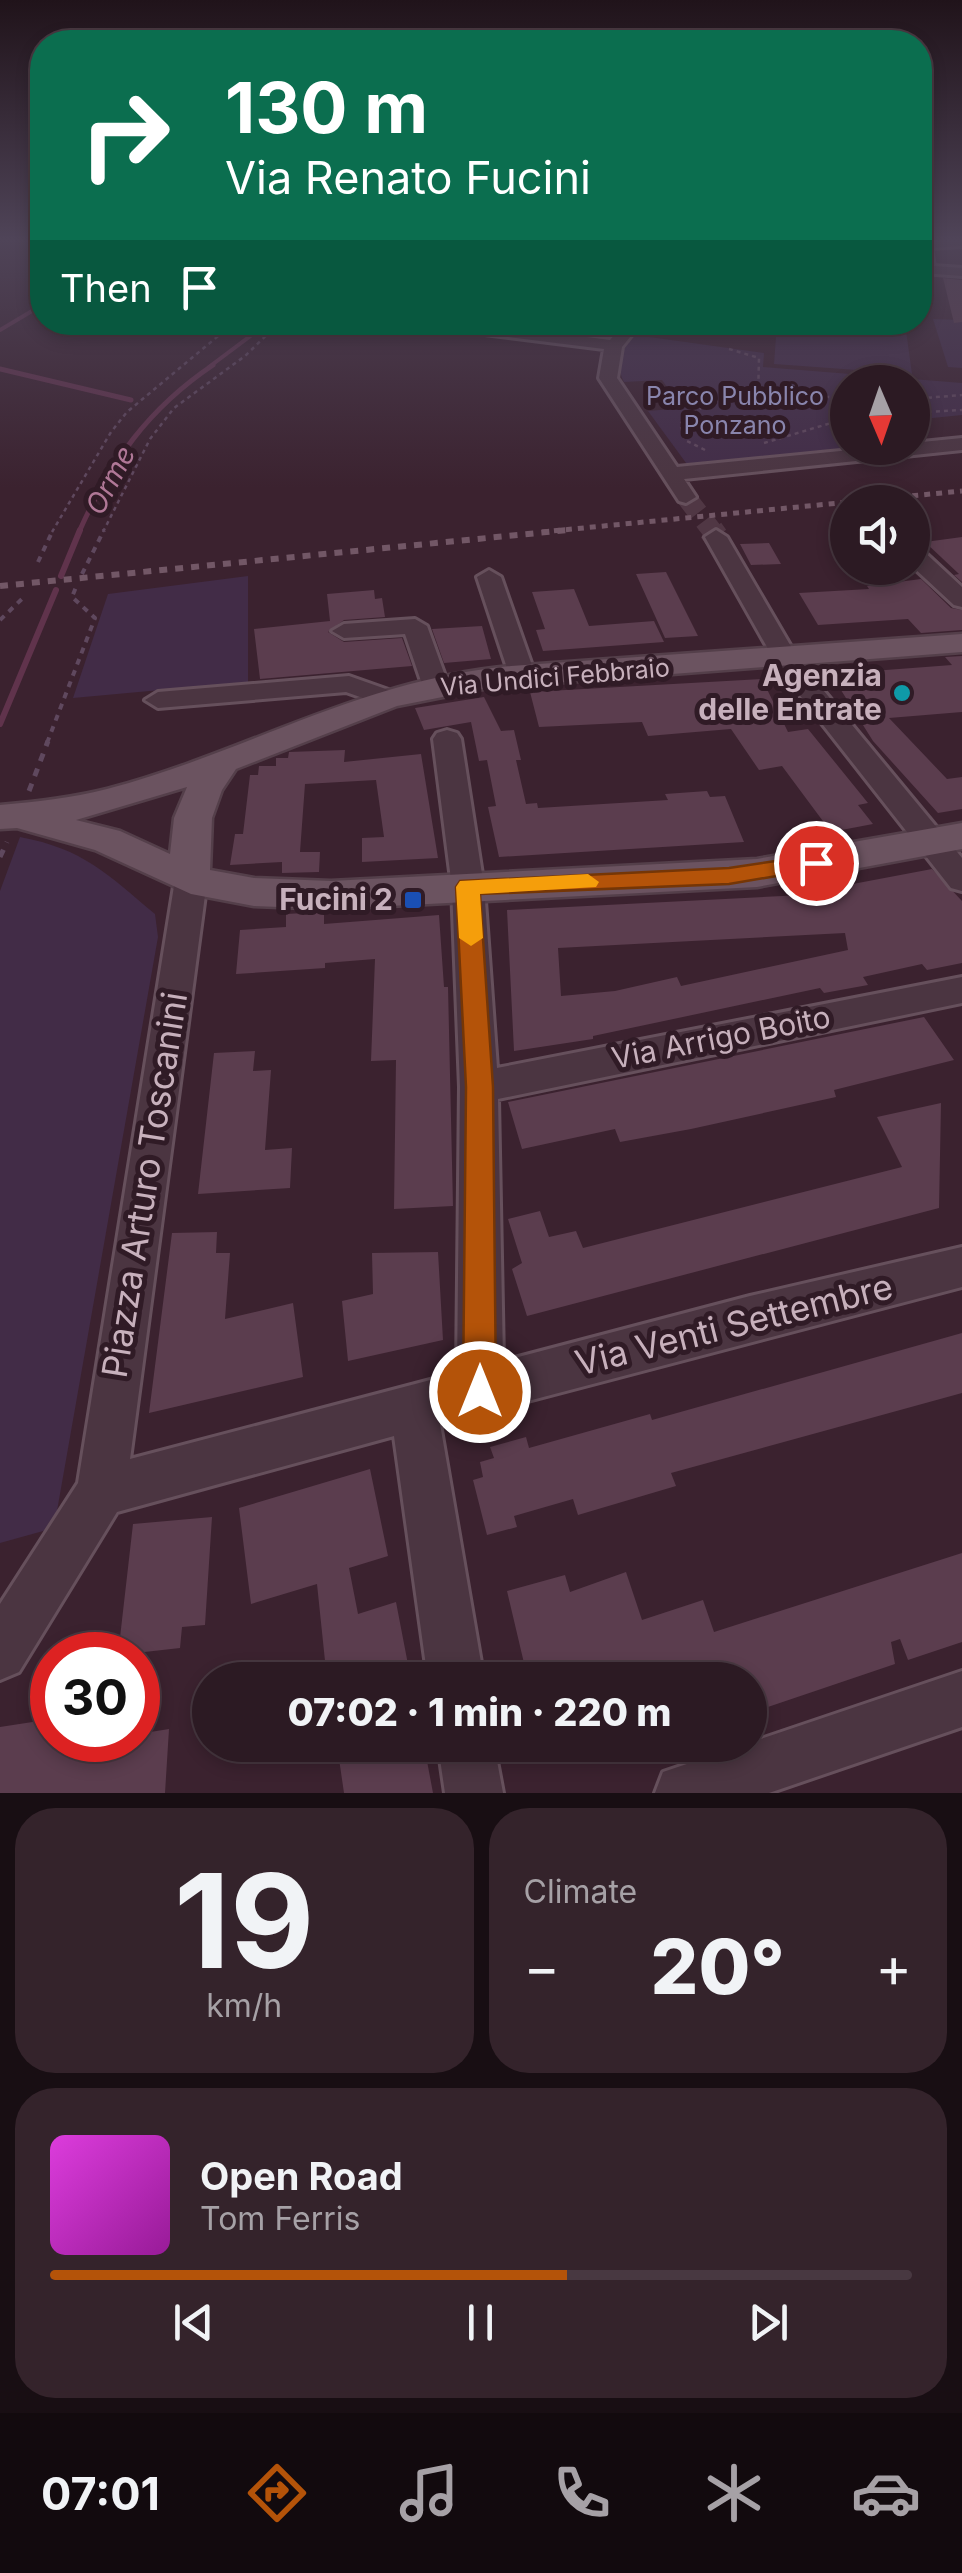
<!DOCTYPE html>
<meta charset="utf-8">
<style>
:root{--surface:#2c1a23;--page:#34232b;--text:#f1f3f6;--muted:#a6a1a6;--line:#483841;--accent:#b45309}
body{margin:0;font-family:Inter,sans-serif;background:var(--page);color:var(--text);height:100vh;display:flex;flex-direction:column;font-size:38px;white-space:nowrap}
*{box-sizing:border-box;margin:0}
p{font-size:32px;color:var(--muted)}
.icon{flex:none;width:55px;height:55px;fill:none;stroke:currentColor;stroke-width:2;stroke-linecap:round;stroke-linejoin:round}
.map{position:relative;height:1793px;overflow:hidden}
.side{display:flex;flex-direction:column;gap:15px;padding:15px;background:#180e13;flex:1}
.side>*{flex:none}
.top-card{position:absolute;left:30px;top:30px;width:902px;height:305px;border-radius:40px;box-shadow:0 5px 15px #0003,0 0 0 2px var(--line);background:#0b6e4f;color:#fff;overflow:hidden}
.needle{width:65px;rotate:178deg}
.controls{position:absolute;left:830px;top:365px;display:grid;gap:20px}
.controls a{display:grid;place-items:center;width:100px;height:100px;border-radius:50%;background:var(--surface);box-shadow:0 5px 15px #0003,0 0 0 2px var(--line);font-size:50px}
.speed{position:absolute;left:30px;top:1632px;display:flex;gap:20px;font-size:50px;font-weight:700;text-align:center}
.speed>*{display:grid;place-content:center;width:130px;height:130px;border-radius:50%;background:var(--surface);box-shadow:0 5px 15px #0003,0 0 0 2px var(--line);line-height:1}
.speed .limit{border:15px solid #d22;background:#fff;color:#111}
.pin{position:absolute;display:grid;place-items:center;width:85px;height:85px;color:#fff;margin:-42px;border:5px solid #fff;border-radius:50%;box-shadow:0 2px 10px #0007}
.me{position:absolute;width:110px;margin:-55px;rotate:0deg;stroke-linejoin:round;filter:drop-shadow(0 0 8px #0008)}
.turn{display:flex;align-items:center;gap:35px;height:210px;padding:0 30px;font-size:45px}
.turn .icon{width:130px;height:130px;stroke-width:2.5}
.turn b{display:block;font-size:70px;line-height:85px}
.then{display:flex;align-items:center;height:95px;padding:0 30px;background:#0003;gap:20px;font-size:38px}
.big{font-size:75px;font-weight:800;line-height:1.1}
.side .tile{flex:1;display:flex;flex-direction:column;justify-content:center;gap:15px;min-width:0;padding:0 35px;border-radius:40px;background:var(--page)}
.side .dial{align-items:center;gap:0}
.dial b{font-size:130px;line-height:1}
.song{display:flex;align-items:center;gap:30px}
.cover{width:120px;height:120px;border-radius:15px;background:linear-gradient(135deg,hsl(300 70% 55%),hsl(300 70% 35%))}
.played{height:10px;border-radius:5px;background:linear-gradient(90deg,var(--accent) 60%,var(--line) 60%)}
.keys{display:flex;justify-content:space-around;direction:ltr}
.heat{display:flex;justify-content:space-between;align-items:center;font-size:55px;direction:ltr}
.side .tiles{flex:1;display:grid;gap:15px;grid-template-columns:1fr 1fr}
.tile:last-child{grid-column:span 2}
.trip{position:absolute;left:192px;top:1662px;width:575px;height:100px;border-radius:50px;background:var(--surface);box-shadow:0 5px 15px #0003,0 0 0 2px var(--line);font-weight:800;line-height:100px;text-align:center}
.tab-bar{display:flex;height:160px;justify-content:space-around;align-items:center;background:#120a0e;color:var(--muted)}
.tab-bar .icon{width:70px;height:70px}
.tab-bar .current{color:var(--accent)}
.tab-bar b{font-size:45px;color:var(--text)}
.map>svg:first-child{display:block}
.green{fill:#422c47}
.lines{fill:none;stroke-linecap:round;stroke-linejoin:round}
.stream-far2{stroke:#60334c;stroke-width:4}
.stream-far1{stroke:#60334c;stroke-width:5}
.stream{stroke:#60334c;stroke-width:6}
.building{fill:#5b3d4e;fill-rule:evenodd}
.minor-tunnel-far1{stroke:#503744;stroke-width:20;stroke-dasharray:20 10;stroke-linecap:butt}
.minor-tunnel{stroke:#503744;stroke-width:25;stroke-dasharray:25 12;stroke-linecap:butt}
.minor-casing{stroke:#66505c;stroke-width:6}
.major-casing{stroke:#543f4a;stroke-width:5}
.path-far2{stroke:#5f485e;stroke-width:2.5;stroke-dasharray:4 4;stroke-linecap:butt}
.path-far1{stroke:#5f485e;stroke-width:4;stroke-dasharray:6 6;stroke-linecap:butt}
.path{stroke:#5f485e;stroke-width:5;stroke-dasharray:8 8;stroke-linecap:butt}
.minor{fill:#4b3541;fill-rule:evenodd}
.major{fill:#6b5360;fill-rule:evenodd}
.rail-far1{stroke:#725766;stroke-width:5;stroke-dasharray:6 6;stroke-linecap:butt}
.rail{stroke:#725766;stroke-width:6;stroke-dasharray:8 8;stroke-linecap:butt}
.route{fill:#b45309;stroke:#753606;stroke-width:2.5}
.slow{fill:#f59e0b}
.culture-dot{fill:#0f9aa8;stroke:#301b26;stroke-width:4}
.transit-dot{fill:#1a4fb4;stroke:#301b26;stroke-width:4}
.labels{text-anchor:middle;stroke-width:10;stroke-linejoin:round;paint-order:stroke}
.far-park-label{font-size:25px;fill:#8985ad;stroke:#301b26}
.far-street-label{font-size:25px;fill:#c7b0bc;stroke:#301b26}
.far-water-label{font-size:28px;font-style:italic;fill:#b07897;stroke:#301b26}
.poi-label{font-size:30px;font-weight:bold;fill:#c7b0bc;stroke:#301b26;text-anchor:end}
.street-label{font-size:30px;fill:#c7b0bc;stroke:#301b26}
.near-street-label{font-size:35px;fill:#c7b0bc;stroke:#301b26}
</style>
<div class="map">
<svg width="962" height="1793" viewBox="0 0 962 1793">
<rect width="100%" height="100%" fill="#3b222f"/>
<path class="green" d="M933,319L962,320V368L948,367Z
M777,323H905L912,374L774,364Z
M635,335L764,353L763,367L962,383V415L913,420L912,382H848L847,425L830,427L852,450L689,467L648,411L682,408L662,380L624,382C614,363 622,350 635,335Z
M248,576V682L73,698L108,594Z
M20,837C84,849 107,874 155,914L158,937L54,1528L0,1543V891Z"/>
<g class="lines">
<path class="stream-far2" d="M0,330L42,305
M209,367L269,322"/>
<path class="stream-far1" d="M0,369L131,400
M79,532C110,462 149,408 213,365"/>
<path class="stream" d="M61,576L80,530
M0,724L56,590"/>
</g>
<path class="building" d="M943,278L962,280V322L954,323Z
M962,537V582L954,575L959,574L925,542Z
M769,543L781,564L751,565L740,544Z
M666,572L698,636L665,638L636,574Z
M921,579L951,608L962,610V630L921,633L908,619L818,625L799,593L869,589L867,586Z
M574,589L589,626L654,621L664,642L543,651L536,630L545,629L532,592Z
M374,590L375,599L382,598L385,617L344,620L328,632L344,642L402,638L412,666L260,679L254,629L330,621L327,594Z
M482,626L491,659L444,663L432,629Z
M962,656V712L889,718L947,779L962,777V809L938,813L873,741L834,679L850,678L846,673L952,665L945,657Z
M762,679L788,732L808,729L868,803L858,805L873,824L831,832L782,766L759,770L731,729L648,736L642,722L539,727L530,692Z
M484,697L501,731L514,730L521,760H516L526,804L537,803L538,808L668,800L665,794L707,791L710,797L725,796L744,842L499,857L488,807L496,806L487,760L479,761L471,722L424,730L415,708Z
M345,750L344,762L421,754L438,858L362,862V838L384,837L376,780L305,784L300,852H320L319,872L282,873V862L230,865L235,834H243L250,775H258L259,766H276V758H288L289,752Z
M932,869L962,901V963L927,970L922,964L863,977L868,985L824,993L820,988L593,1036V1039L514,1051L507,910L823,894L821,890ZM845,933L848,950L681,986L677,977L615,991L561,996L558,948Z
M324,912V924L439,915L444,987H448L453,1206L394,1209L396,1060L371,1061L375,959L325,963V968L236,974L240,930L286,927V914Z
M924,1017L954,1060L834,1090L836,1097L691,1129L620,1142L615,1129L522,1149L508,1102Z
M255,1051L253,1071L271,1070L265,1150L292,1148L290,1188L198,1194L214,1053Z
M941,1103L939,1208L527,1316L512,1269L522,1263L508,1219L540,1211L549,1237L576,1231L583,1248L902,1167L877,1117Z
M217,1232L216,1253H230L225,1319L293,1303L303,1377L149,1413L172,1233Z
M438,1252L443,1340L348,1361L342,1301L373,1294L372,1253Z
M962,1333V1393L671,1473L676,1486L578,1515L573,1499L514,1516L517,1527L487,1535L473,1480L483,1477L480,1462L494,1458L490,1447L526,1437L529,1448L650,1414L652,1420Z
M370,1469L388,1556L349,1568L358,1614L396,1602L411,1680H327L317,1584L251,1604L239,1508Z
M212,1517L205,1625L182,1627L180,1648L118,1655L133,1524Z
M962,1553V1642L908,1660L900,1639L891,1642L895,1664L750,1713V1680H528L507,1591L565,1575L570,1592L626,1572L642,1620L703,1600L714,1632Z
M52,1719V1740H138V1734L169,1729L165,1793H0V1727Z
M337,1745H424L433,1793H344Z"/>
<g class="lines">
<path class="minor-tunnel-far1" d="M686,497L713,532"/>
<path class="minor-tunnel" d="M711,530L716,537"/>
<g class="minor-casing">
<path id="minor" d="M962,238V246L931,248L934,266L962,268V276L923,273L920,240Z
M421,322H472L610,340L625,322H642L622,347L617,378L677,467L871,448H912V443L962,438V450L684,479L696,497L686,503L679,501L599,378L604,349L429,327Z
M716,530L727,537L800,662L962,858V891L951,888L780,670L705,537Z
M912,546L920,548L962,587V607L954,605L912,566Z
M489,570L501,577L536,677L532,683H514L510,677L477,577Z
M415,619L427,626L449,687L445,693L436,695L423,687L405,634L344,638L332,631L344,624Z
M349,676L397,693L401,699L388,707L346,692L158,708L145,700L158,692Z
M447,730L457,733L461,739L484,887L497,1068L962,977V1003L498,1099L503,1361L750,1296L962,1247V1287L440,1424L484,1680H428L394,1436L117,1512L19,1672L0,1680V1604L78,1483L175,880L180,872L191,869L202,872L207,880L130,1459L457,1373L460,1087L452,887L433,739L437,733Z
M962,1671V1727L769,1793H655L663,1772Z
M438,1745H494L503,1793H445Z"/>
</g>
<g class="major-casing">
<path id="major" d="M962,634V652L488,688L397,706L236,769L222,790L212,818L210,870L254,878L331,881L757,859L962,823V849L757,887L331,909L254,906L191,894L95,850L17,828L0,829V805C36,802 71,798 107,789C248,752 359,680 511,666ZM187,787L174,818L170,854L120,831L76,820Z"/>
</g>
<path class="path-far2" d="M729,349L759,358L758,397
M912,399L962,395
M912,413L962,410
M764,443L848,418
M705,450L685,440L680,424C721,381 794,396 848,398
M52,532L111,432L127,412L235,322
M103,532L150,439L174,408L245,356L280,322"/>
<path class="path-far1" d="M38,562L53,530
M82,574L104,530
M0,620L24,597
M47,743L95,618L72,597L76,587"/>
<path class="path" d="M29,791L48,741
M0,857L7,842"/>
<use href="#minor" class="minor"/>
<use href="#major" class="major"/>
<path class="rail-far1" d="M542,532L962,491"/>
<path class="rail" d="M0,586L568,530"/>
</g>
<linearGradient id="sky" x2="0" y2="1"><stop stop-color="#20131a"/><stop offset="0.49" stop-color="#4f4458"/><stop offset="1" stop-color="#4f4458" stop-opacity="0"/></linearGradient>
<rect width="962" height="488" fill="url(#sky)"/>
<path class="route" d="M816,855L828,863L824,868L729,884L480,894L493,1087L496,1392L491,1403L480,1408L468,1403L463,1392L466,1087L456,887L460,881L729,868Z"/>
<path class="slow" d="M588,874L599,882L596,887L480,894L483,938L471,946L459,938L456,887L460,881Z"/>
<circle class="culture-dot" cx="902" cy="693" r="10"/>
<rect class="transit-dot" x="403" y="890" width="20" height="20" rx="5"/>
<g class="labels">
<g class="far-park-label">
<text x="735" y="405">Parco Pubblico<tspan x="735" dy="29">Ponzano</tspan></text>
</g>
<g class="far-street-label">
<text transform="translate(555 677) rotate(-5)" y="9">Via Undici Febbraio</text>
</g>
<g class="far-water-label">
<text transform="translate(110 480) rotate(-62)" y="10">Orme</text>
</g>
<g class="poi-label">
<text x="882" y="686">Agenzia<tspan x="882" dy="34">delle Entrate</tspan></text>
<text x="393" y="910">Fucini 2</text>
</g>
<g class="street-label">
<text transform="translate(721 1038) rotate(-11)" y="10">Via Arrigo Boito</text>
</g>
<g class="near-street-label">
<text transform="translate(145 1185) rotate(-81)" y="12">Piazza Arturo Toscanini</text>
<text transform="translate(734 1325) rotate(-14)" y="12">Via Venti Settembre</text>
</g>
</g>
</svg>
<div class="controls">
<a><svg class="needle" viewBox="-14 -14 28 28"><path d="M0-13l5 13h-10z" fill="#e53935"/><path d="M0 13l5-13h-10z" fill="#a6a1a6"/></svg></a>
<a><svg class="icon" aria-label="sound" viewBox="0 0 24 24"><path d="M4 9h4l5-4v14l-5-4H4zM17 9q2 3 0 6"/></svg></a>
</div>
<div class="speed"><div class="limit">30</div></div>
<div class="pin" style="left:816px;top:863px;background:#d93025"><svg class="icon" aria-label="arrive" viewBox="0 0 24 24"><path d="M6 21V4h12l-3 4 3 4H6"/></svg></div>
<svg class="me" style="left:480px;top:1392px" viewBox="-20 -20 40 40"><circle r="17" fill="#b45309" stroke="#fff" stroke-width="3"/><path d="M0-11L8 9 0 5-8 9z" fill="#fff"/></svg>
<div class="trip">07:02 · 1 min · 220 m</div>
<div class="top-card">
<div class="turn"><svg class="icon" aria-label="right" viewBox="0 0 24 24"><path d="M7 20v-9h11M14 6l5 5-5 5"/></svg><div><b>130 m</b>Via Renato Fucini</div></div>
<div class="then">Then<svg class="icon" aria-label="arrive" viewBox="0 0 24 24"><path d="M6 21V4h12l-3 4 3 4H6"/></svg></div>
</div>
</div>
<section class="side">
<div class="tiles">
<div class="tile dial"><b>19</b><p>km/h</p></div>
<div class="tile"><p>Climate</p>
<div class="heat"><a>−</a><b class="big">20°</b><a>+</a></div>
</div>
<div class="tile">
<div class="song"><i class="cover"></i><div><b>Open Road</b><p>Tom Ferris</p></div></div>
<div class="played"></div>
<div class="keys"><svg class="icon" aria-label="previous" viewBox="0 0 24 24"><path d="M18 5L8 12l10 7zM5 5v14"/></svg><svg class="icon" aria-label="pause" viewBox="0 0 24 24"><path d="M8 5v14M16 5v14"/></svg><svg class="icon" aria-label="next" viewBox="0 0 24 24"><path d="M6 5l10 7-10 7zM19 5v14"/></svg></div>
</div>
</div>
</section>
<nav class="tab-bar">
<b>07:01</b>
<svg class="icon current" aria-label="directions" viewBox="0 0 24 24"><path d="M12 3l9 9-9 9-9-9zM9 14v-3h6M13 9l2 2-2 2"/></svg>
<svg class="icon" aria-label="music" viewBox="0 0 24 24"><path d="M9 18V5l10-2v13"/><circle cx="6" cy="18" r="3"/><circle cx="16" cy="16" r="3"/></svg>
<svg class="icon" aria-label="phone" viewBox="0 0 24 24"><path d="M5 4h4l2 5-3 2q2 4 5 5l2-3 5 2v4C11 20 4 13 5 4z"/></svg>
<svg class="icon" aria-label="climate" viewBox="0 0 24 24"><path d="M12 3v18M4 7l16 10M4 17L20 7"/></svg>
<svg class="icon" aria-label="car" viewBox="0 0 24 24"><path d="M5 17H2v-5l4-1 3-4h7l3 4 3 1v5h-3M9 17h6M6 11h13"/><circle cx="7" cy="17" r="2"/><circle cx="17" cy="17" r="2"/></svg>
</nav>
